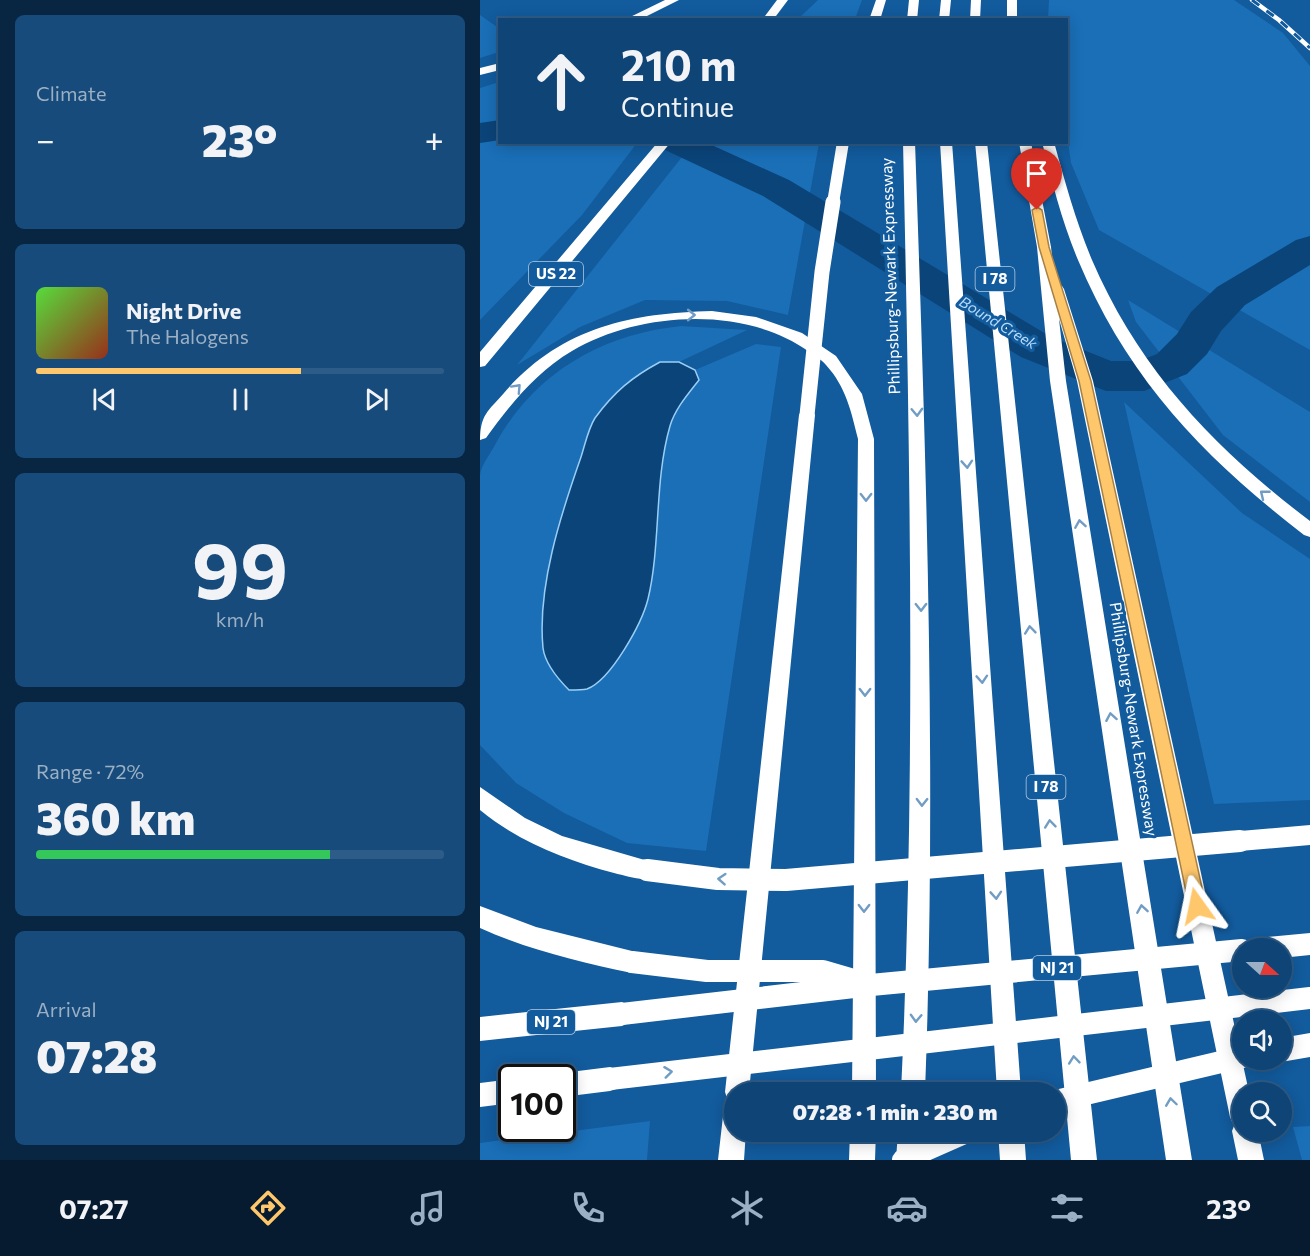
<!DOCTYPE html>
<meta charset="utf-8">
<style>
:root{--surface:#0e4476;--page:#174b7b;--text:#f1f3f6;--muted:#9bb0c5;--line:#2e5c88;--accent:#ffc76c}
body{margin:0;font-family:Commissioner,sans-serif;background:var(--page);color:var(--text);height:100vh;display:flex;flex-direction:column;font-size:22px;white-space:nowrap}
*{box-sizing:border-box;margin:0}
p{font-size:20px;color:var(--muted)}
.icon{flex:none;width:33px;height:33px;fill:none;stroke:currentColor;stroke-width:2;stroke-linecap:round;stroke-linejoin:round}
.map{position:relative;flex:1;overflow:hidden}
.sheet{display:flex;flex-direction:column;gap:15px;padding:15px;background:#082541;width:480px}
.sheet>*{flex:none}
.banner{position:absolute;left:18px;top:18px;width:570px;height:126px;border-radius:0px;box-shadow:0 3px 15px #0003,0 0 0 2px var(--line);background:#0e4476;color:var(--text);overflow:hidden}
.needle{width:39px;rotate:111deg}
.tools{position:absolute;left:752px;top:938px;display:grid;gap:12px}
.tools a{display:grid;place-items:center;width:60px;height:60px;border-radius:50%;background:var(--surface);box-shadow:0 3px 15px #0003,0 0 0 2px var(--line);font-size:30px}
.speed{position:absolute;left:18px;top:1064px;display:flex;gap:12px;font-size:30px;font-weight:700;text-align:center}
.speed>*{display:grid;place-content:center;width:78px;height:78px;border-radius:50%;background:var(--surface);box-shadow:0 3px 15px #0003,0 0 0 2px var(--line);line-height:1}
.speed .limit{border:3px solid #111;border-radius:9px;background:#fff;color:#111}
.pin{position:absolute;display:grid;place-items:center;width:51px;height:51px;color:#fff;margin:-62px -26px;border-radius:50% 50% 50% 0;rotate:-45deg;box-shadow:0 0 6px #0007}
.pin .icon{rotate:45deg}
.me{position:absolute;width:66px;margin:-33px;rotate:348deg;stroke-linejoin:round;filter:drop-shadow(0 0 4px #0008)}
.turn{display:flex;align-items:center;gap:21px;height:126px;padding:0 24px;font-size:27px}
.turn .icon{width:78px;height:78px;stroke-width:2.5}
.turn b{display:block;font-size:42px;line-height:51px}
.big{font-size:45px;font-weight:800;line-height:1.1}
.sheet .widget{flex:1;display:flex;flex-direction:column;justify-content:center;gap:9px;min-width:0;padding:0 21px;border-radius:9px;background:var(--page)}
.sheet .dial{align-items:center;gap:0}
.dial b{font-size:78px;line-height:1}
.song{display:flex;align-items:center;gap:18px}
.cover{width:72px;height:72px;border-radius:9px;background:linear-gradient(135deg,hsl(110 70% 55%),hsl(10 70% 35%))}
.played{height:6px;border-radius:3px;background:linear-gradient(90deg,var(--accent) 65%,var(--line) 65%)}
.keys{display:flex;justify-content:space-around;direction:ltr}
.heat{display:flex;justify-content:space-between;align-items:center;font-size:33px;direction:ltr}
.charge{height:9px;border-radius:4px;background:linear-gradient(90deg,#34c759 72%,var(--line) 0)}
.trip{position:absolute;left:244px;top:1082px;width:342px;height:60px;border-radius:30px;background:var(--surface);box-shadow:0 3px 15px #0003,0 0 0 2px var(--line);font-weight:800;line-height:60px;text-align:center}
.menu{display:flex;height:96px;justify-content:space-around;align-items:center;background:#061b2f;color:var(--muted)}
.menu .icon{width:42px;height:42px}
.menu .current{color:var(--accent)}
.menu b{font-size:27px;color:var(--text)}
main{display:flex;flex:1;min-height:0}
.map>svg:first-child{display:block}
.green{fill:#1a6fb7}
.water{fill:#0b4479;stroke:#9acef7;stroke-width:1.5}
.lines{fill:none;stroke-linecap:round;stroke-linejoin:round}
.river{fill:#0b4479;fill-rule:evenodd}
.highway{fill:#fff;fill-rule:evenodd}
.rail-casing{stroke:#fff;stroke-width:4.5}
.rail{stroke:#125b9d;stroke-width:3;stroke-dasharray:9;stroke-linecap:butt}
.highway-bridge-far2{stroke:#fff;stroke-width:12}
.highway-bridge-far1{stroke:#fff;stroke-width:15}
.highway-bridge{stroke:#fff;stroke-width:22}
.oneway{stroke:#719dc4}
.route{fill:#ffc76c;stroke:#a68146;stroke-width:1.5}
.labels{text-anchor:middle;stroke-width:6;stroke-linejoin:round;paint-order:stroke}
.shield{fill:#125b9d;stroke:#b8cee2;stroke-width:1.5}
.shield-label{font-size:15px;font-weight:bold;fill:#fff}
.far-water-label{font-size:15px;font-style:italic;fill:#b5dbfa;stroke:#125b9d}
.street-label{font-size:16px;fill:#fff;stroke:#125b9d}
</style>
<main>
<section class="sheet">
<div class="widget"><p>Climate</p>
<div class="heat"><a>−</a><b class="big">23°</b><a>+</a></div>
</div>
<div class="widget">
<div class="song"><i class="cover"></i><div><b>Night Drive</b><p>The Halogens</p></div></div>
<div class="played"></div>
<div class="keys"><svg class="icon" aria-label="previous" viewBox="0 0 24 24"><path d="M18 5L8 12l10 7zM5 5v14"/></svg><svg class="icon" aria-label="pause" viewBox="0 0 24 24"><path d="M8 5v14M16 5v14"/></svg><svg class="icon" aria-label="next" viewBox="0 0 24 24"><path d="M6 5l10 7-10 7zM19 5v14"/></svg></div>
</div>
<div class="widget dial"><b>99</b><p>km/h</p></div>
<div class="widget"><p>Range · 72%</p><b class="big">360 km</b><div class="charge"></div></div>
<div class="widget"><p>Arrival</p><b class="big">07:28</b></div>
</section>
<div class="map">
<svg width="830" height="1160" viewBox="0 0 830 1160">
<rect width="100%" height="100%" fill="#125b9d"/>
<path class="green" d="M338,0H382L375,19H318Z
M569,0H754L803,33L830,66V350L619,230L591,163L587,135L586,20L568,19Z
M0,15L20,29L19,52L0,58Z
M19,82L20,142L157,143L102,215L0,320V88Z
M213,143H339L308,315L247,301L165,300L100,327L37,365Z
M648,300L830,412V502L743,435L656,322Z
M201,326L267,330L199,362H180L114,421L95,473L63,597L64,650L77,678L123,676L141,654L156,629L168,600L184,454L190,426L196,412L219,380L215,370L276,344L301,347L226,851L147,843L84,813L36,783L0,745C0,683 0,620 0,558C0,531 0,502 0,475C1,465 11,453 16,443C55,372 123,334 201,326Z
M644,402L762,513L830,559V800L734,804Z
M170,1121L167,1160H0V1143Z
M830,1126V1160H822L813,1127Z"/>
<path class="water" d="M180,362H199L215,370L219,380C208,394 195,409 190,426C174,481 181,545 168,599C162,623 131,680 107,689C102,690 94,690 89,690C78,679 65,663 63,648C57,587 81,514 101,457C105,445 108,429 115,418C134,392 152,377 180,362Z"/>
<g class="lines">
<path class="river" d="M20,120V140L0,143V123Z
M178,142H225L309,180L571,337L631,361H659L677,354L697,334L711,312L737,287L816,240L830,236V265L765,305L741,331L727,354L707,374L664,391H626L541,357L283,196L183,149Z"/>
<path class="highway" d="M185,0H199L159,20H144Z
M297,0H308L293,20H282Z
M396,0H406L400,20H389Z
M429,0H439L437,20H427Z
M461,0H471L469,20H459Z
M491,0H501L500,20H490Z
M527,0H537V20H527Z
M20,63V70L0,75V68Z
M178,142H191L5,366L0,367V352Z
M423,142H435C446,459 457,775 445,1092H421C436,775 430,459 423,142Z
M460,142H472L541,1092H517Z
M495,142H507L617,1160H591Z
M539,142H551L571,247L575,285L582,286L584,289L613,381L769,1092H762V1131H778L784,1160H758L752,1131L754,1126L750,1117L597,381L579,319L586,381L712,1160H686L570,381L557,247Z
M562,142H574C585,182 596,222 612,260C660,371 735,449 830,521V537L824,535C723,457 648,379 598,260C582,222 572,182 562,142Z
M232,311L276,317L322,333L356,356L382,394L394,439L396,1092H372L378,439C371,411 366,387 346,365C341,359 333,355 328,351C263,305 158,312 92,351C56,372 30,405 6,438L0,440C0,415 8,411 24,393C80,328 150,313 232,311Z
M327,409L333,411L335,415L269,1092H255V1103L248,1101L245,1092L319,415L321,411Z
M0,787L45,818L82,836L175,863L178,870L175,877C162,882 147,876 134,873C86,860 39,842 0,810Z
M830,825V845L760,851L752,848L749,841L752,834L760,831Z
M0,906L56,927L152,951L160,954L163,962L160,970L152,973C100,962 49,950 0,928Z
M830,933V955L801,958V948H777L780,940L788,937Z
M142,1002L150,1006L154,1014L150,1022L142,1026L0,1041V1017Z
M830,1033V1057L801,1062L794,1059H801V1038Z
M130,1067L139,1070L142,1079L139,1088L130,1091L82,1097V1077H73L82,1073Z
M32,1079V1103L0,1107V1083Z
M255,1104V1131H266L264,1160H238L243,1116L246,1107Z
M370,1131H396L395,1160H369Z
M418,1131H444L442,1160H416Z
M518,1131H544L546,1160H520Z"/>
<g class="rail-casing">
<path id="rail" d="M772,0L799,20L830,48"/>
</g>
<use href="#rail" class="rail"/>
<path class="highway-bridge-far2" d="M353,203L363,142"/>
<path class="highway-bridge-far1" d="M327,415L342,272L353,202"/>
<path class="highway-bridge" d="M167,870L238,879L306,880L760,841
M152,962L227,971H343L384,983
M142,1014L391,985L762,950
M130,1079L830,998
M576,1101L762,1057
M423,1160L489,1131"/>
</g>
<defs><path id="oneway-chevron" d="M-2-3.5L2.5 0L-2 3.5" fill="none" stroke-width="1.6" stroke-linecap="round" stroke-linejoin="round" transform="scale(1.5)"/></defs>
<g class="oneway">
<use href="#oneway-chevron" transform="translate(211 315)"/>
<use href="#oneway-chevron" transform="translate(37 388) rotate(-47)"/>
<use href="#oneway-chevron" transform="translate(437 412) rotate(88)"/>
<use href="#oneway-chevron" transform="translate(487 464) rotate(86)"/>
<use href="#oneway-chevron" transform="translate(784 494) rotate(-141)"/>
<use href="#oneway-chevron" transform="translate(386 497) rotate(90)"/>
<use href="#oneway-chevron" transform="translate(600 524) rotate(-99)"/>
<use href="#oneway-chevron" transform="translate(441 607) rotate(89)"/>
<use href="#oneway-chevron" transform="translate(550 630) rotate(-96)"/>
<use href="#oneway-chevron" transform="translate(502 679) rotate(86)"/>
<use href="#oneway-chevron" transform="translate(385 692) rotate(90)"/>
<use href="#oneway-chevron" transform="translate(631 717) rotate(-100)"/>
<use href="#oneway-chevron" transform="translate(442 802) rotate(91)"/>
<use href="#oneway-chevron" transform="translate(570 824) rotate(-96)"/>
<use href="#oneway-chevron" transform="translate(242 879) rotate(-176)"/>
<use href="#oneway-chevron" transform="translate(516 895) rotate(86)"/>
<use href="#oneway-chevron" transform="translate(384 908) rotate(90)"/>
<use href="#oneway-chevron" transform="translate(662 909) rotate(-99)"/>
<use href="#oneway-chevron" transform="translate(436 1018) rotate(92)"/>
<use href="#oneway-chevron" transform="translate(594 1060) rotate(-96)"/>
<use href="#oneway-chevron" transform="translate(188 1072) rotate(-7)"/>
<use href="#oneway-chevron" transform="translate(691 1102) rotate(-98)"/>
</g>
<path class="route" d="M557,207L562,210L569,247L611,381L726,906L723,912L717,915L712,912L709,906L599,381L559,247L552,210Z"/>
<g class="labels">
<g class="shield">
<rect x="49" y="262" width="54" height="24" rx="4.5"/>
<rect x="495.5" y="267" width="39" height="24" rx="4.5"/>
<rect x="546.5" y="775" width="39" height="24" rx="4.5"/>
<rect x="553" y="956" width="48" height="24" rx="4.5"/>
<rect x="47" y="1010" width="48" height="24" rx="4.5"/>
</g>
<g class="shield-label">
<text x="76" y="279">US 22</text>
<text x="515" y="284">I 78</text>
<text x="566" y="792">I 78</text>
<text x="577" y="973">NJ 21</text>
<text x="71" y="1027">NJ 21</text>
</g>
<g class="far-water-label">
<text transform="translate(518 323) rotate(31)" y="5">Bound Creek</text>
</g>
<g class="street-label">
<text transform="translate(410 276) rotate(-92)" y="6">Phillipsburg-Newark Expressway</text>
<text transform="translate(654 719) rotate(81)" y="6">Phillipsburg-Newark Expressway</text>
</g>
</g>
</svg>
<div class="tools">
<a><svg class="needle" viewBox="-14 -14 28 28"><path d="M0-13l5 13h-10z" fill="#e53935"/><path d="M0 13l5-13h-10z" fill="#9bb0c5"/></svg></a>
<a><svg class="icon" aria-label="sound" viewBox="0 0 24 24"><path d="M4 9h4l5-4v14l-5-4H4zM17 9q2 3 0 6"/></svg></a>
<a><svg class="icon" aria-label="search" viewBox="0 0 24 24"><circle cx="10" cy="10" r="6"/><path d="M15 15l6 6"/></svg></a>
</div>
<div class="speed"><div class="limit">100</div></div>
<div class="pin" style="left:557px;top:210px;background:#d93025"><svg class="icon" aria-label="arrive" viewBox="0 0 24 24"><path d="M6 21V4h12l-3 4 3 4H6"/></svg></div>
<svg class="me" style="left:717px;top:906px" viewBox="-20 -20 40 40"><path d="M0-17L14 15 0 8-14 15z" fill="#ffc76c" stroke="#fff" stroke-width="4"/></svg>
<div class="trip">07:28 · 1 min · 230 m</div>
<div class="banner">
<div class="turn"><svg class="icon" aria-label="ahead" viewBox="0 0 24 24"><path d="M12 20V5M6 11l6-6 6 6"/></svg><div><b>210 m</b>Continue</div></div>
</div>
</div>
</main>
<nav class="menu">
<b>07:27</b>
<svg class="icon current" aria-label="directions" viewBox="0 0 24 24"><path d="M12 3l9 9-9 9-9-9zM9 14v-3h6M13 9l2 2-2 2"/></svg>
<svg class="icon" aria-label="music" viewBox="0 0 24 24"><path d="M9 18V5l10-2v13"/><circle cx="6" cy="18" r="3"/><circle cx="16" cy="16" r="3"/></svg>
<svg class="icon" aria-label="phone" viewBox="0 0 24 24"><path d="M5 4h4l2 5-3 2q2 4 5 5l2-3 5 2v4C11 20 4 13 5 4z"/></svg>
<svg class="icon" aria-label="climate" viewBox="0 0 24 24"><path d="M12 3v18M4 7l16 10M4 17L20 7"/></svg>
<svg class="icon" aria-label="car" viewBox="0 0 24 24"><path d="M5 17H2v-5l4-1 3-4h7l3 4 3 1v5h-3M9 17h6M6 11h13"/><circle cx="7" cy="17" r="2"/><circle cx="17" cy="17" r="2"/></svg>
<svg class="icon" aria-label="filters" viewBox="0 0 24 24"><path d="M4 7h16M4 17h16"/><circle cx="9" cy="7" r="2"/><circle cx="15" cy="17" r="2"/></svg>
<b>23°</b>
</nav>
